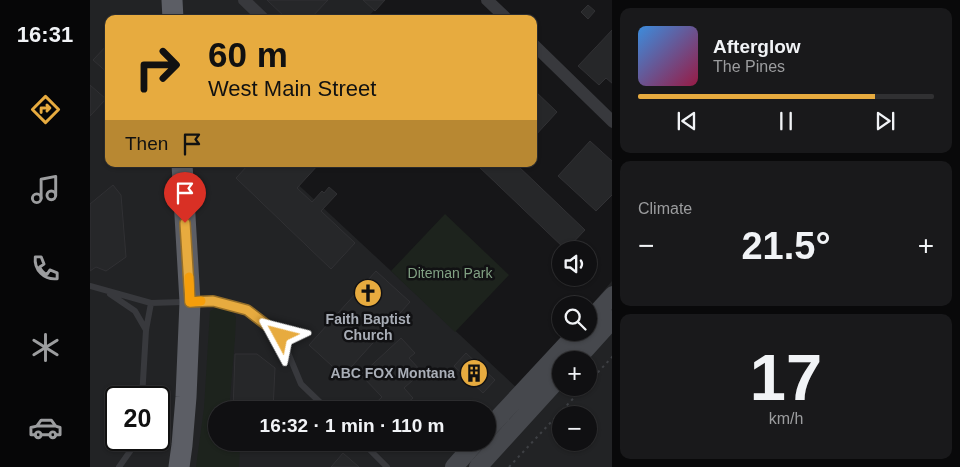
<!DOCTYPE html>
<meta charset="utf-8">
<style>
:root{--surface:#101012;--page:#19191b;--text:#f1f3f6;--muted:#9c9d9f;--line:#303032;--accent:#e7ab3f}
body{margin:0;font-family:Helvetica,sans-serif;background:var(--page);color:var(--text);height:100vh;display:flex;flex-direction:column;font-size:19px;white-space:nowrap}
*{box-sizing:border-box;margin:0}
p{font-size:16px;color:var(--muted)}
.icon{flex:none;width:28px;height:28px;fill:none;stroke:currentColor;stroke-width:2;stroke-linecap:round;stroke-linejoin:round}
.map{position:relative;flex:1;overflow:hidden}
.panel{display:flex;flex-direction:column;gap:8px;padding:8px;background:#09090a;width:348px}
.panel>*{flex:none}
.top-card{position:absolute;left:15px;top:15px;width:432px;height:152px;border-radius:10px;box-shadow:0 1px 4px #0004,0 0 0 1px var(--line);background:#e7ab3f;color:#111;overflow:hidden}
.tools{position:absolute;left:462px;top:241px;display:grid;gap:10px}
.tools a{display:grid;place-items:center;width:45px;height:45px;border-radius:50%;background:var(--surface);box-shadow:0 1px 4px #0004,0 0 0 1px var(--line);font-size:25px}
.speed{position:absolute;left:15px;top:386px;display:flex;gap:10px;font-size:25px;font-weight:700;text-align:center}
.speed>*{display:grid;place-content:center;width:65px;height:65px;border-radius:50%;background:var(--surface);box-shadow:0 1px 4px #0004,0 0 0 1px var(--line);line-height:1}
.speed .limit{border:2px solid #111;border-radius:8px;background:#fff;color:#111}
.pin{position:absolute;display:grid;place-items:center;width:42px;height:42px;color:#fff;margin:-51px -21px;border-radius:50% 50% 50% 0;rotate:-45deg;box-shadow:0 0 5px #0007}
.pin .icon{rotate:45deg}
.me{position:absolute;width:55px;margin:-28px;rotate:308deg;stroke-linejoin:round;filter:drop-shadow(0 0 4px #0008)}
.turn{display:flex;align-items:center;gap:18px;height:105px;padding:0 20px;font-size:22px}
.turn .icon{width:65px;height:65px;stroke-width:2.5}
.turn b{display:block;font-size:35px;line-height:42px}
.then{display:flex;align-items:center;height:48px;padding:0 20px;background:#0003;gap:10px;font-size:19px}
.big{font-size:38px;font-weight:600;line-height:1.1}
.panel .widget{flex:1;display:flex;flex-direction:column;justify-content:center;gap:8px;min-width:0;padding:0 18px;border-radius:10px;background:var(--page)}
.panel .dial{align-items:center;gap:0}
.dial b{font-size:65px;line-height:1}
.song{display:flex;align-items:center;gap:15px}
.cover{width:60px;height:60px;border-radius:8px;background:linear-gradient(135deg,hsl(210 70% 55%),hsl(340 70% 35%))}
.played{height:5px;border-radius:2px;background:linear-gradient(90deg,var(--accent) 80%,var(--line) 80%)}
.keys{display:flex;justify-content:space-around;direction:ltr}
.heat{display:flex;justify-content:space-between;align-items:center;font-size:28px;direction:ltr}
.trip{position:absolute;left:118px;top:401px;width:288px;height:50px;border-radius:25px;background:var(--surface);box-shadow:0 1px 4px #0004,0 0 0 1px var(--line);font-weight:600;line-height:50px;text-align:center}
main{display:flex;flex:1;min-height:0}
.tabs{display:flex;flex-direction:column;width:90px;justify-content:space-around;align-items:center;background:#060607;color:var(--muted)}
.tabs .icon{width:35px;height:35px}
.tabs .on{color:var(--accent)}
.tabs b{font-size:22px;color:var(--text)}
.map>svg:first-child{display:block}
.built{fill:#222325;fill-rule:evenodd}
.green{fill:#1d231d}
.building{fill:#262729;stroke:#313134}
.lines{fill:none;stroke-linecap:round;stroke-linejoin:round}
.path{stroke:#3e4044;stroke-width:2;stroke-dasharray:2.5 4;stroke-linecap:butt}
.service{stroke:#38393d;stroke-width:6}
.minor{stroke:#38393d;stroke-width:12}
.secondary{stroke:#46484d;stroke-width:18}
.trunk{stroke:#5c5e65;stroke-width:21}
.route-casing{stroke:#966f29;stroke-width:12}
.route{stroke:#e7ab3f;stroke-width:9}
.slow{stroke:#f59e0b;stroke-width:9}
.labels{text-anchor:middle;stroke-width:5;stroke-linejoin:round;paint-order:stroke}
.park-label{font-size:14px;fill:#81a183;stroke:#111113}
.poi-label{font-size:14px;font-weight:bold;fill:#a9aeb7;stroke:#111113}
</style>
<main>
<nav class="tabs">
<b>16:31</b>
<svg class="icon on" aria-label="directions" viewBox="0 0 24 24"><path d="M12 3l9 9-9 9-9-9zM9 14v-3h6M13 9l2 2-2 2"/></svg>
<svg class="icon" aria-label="music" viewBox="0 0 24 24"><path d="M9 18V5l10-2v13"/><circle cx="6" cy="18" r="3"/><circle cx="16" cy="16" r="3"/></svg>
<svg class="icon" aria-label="phone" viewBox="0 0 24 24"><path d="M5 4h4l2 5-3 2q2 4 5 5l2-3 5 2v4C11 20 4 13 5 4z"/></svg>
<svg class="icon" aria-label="climate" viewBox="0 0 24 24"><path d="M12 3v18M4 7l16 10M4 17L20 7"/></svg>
<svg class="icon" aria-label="car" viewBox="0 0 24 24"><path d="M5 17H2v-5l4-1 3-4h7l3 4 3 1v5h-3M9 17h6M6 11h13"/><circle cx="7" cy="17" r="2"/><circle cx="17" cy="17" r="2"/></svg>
</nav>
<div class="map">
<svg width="523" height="467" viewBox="0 0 523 467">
<rect width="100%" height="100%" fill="#161618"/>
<path class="built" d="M0,0H294L276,19H19V164H186L428,389L477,333L499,332V308L522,281V467H0ZM471,360H499V388H471ZM26,398H69V440H26ZM126,410H396V442H126ZM471,415H499V442H471Z"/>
<path class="green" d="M355,214L419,275L365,332L301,271Z
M132,307L140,309L146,317L145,338L139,410H126V442L136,443L137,444L150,445L149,467H106L114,408L120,311L126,308Z"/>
<path class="building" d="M177,0H238L220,19H197Z
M273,0H295L285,11Z
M498,5L505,11L498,19L491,12Z
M523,29V84L516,78L509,85L488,66Z
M19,43V74L3,60Z
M0,85L16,99L0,116Z
M444,90L467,112L444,137Z
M500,141L523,162V194L506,211L468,176Z
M159,164H229L207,188L222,202L232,191L234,193L239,187L247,194L231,211L265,243L241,269L146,178Z
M386,164H426L495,230L476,250Z
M23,185L31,195L36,257L16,271L6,267L0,271V204Z
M286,271L320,302L253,376L219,345Z
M311,338L325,353L319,358L332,372L314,388L323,398L309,410H278L292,397L271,375Z
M376,353L405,380L393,393L364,366Z
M145,354H167L185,368L183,410H143Z
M253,453L269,467H241Z"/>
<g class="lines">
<path class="path" d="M499,382L523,356
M419,467L493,388"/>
<path class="service" d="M0,286L61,303L123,301L157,310L191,336L211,384L238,410
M20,294L45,311L56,330
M52,398L56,330L61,303
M272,442L297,467
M29,467L48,440"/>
<path class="minor" d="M154,0L174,19
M397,0L417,19
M444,45L523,122"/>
<path class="secondary" d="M499,321L523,295
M486,360L523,319
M396,431L488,332
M364,467L386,442
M388,467L471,376"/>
<path class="trunk" d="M82,0L83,19
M89,467L92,445L96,397L100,302L92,164"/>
</g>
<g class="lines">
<g class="route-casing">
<path id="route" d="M95,223L100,302L123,301L157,310L191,336"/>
</g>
<use href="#route" class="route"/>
<path class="slow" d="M99,277L100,302L111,301"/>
</g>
<defs>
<g id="church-disc" transform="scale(1.4375)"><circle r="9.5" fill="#e7ab3f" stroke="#111113"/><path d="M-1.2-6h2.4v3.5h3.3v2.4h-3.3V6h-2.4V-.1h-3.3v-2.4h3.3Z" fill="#111"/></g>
<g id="building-disc" transform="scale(1.4375)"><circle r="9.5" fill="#e7ab3f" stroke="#111113"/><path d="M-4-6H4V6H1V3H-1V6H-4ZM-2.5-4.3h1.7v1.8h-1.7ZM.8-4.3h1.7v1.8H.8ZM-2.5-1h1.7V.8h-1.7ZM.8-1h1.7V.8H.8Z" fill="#111"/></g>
</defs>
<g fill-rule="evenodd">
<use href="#church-disc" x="278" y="293"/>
<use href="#building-disc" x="384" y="373"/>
</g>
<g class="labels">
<g class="park-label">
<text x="360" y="278">Diteman Park</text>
</g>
<g class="poi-label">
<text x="278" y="324">Faith Baptist<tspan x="278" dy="16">Church</tspan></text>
<text x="365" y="378" text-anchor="end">ABC FOX Montana</text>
</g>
</g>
</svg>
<div class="tools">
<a><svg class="icon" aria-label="sound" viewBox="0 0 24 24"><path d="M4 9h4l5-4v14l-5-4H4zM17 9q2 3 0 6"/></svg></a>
<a><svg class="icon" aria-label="search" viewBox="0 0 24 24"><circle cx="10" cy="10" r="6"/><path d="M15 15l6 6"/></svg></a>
<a>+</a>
<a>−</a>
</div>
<div class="speed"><div class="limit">20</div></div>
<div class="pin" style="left:95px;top:223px;background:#d93025"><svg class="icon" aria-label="arrive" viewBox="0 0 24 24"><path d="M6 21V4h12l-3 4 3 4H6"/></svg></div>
<svg class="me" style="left:191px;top:336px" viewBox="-20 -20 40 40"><path d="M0-17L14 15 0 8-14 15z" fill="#e7ab3f" stroke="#fff" stroke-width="4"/></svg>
<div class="trip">16:32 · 1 min · 110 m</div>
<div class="top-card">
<div class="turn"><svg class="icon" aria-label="right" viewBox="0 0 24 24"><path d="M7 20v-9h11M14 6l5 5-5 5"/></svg><div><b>60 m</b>West Main Street</div></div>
<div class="then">Then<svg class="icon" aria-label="arrive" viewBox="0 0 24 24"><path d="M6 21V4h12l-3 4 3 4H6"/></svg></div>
</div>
</div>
<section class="panel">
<div class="widget">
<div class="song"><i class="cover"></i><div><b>Afterglow</b><p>The Pines</p></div></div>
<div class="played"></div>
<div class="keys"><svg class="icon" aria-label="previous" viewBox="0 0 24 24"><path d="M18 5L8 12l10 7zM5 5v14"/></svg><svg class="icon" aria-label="pause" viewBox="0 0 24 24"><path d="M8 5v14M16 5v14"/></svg><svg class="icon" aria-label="next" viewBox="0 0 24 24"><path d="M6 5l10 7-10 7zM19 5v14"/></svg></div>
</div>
<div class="widget"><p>Climate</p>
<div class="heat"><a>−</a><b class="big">21.5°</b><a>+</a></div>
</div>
<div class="widget dial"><b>17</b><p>km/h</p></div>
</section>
</main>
